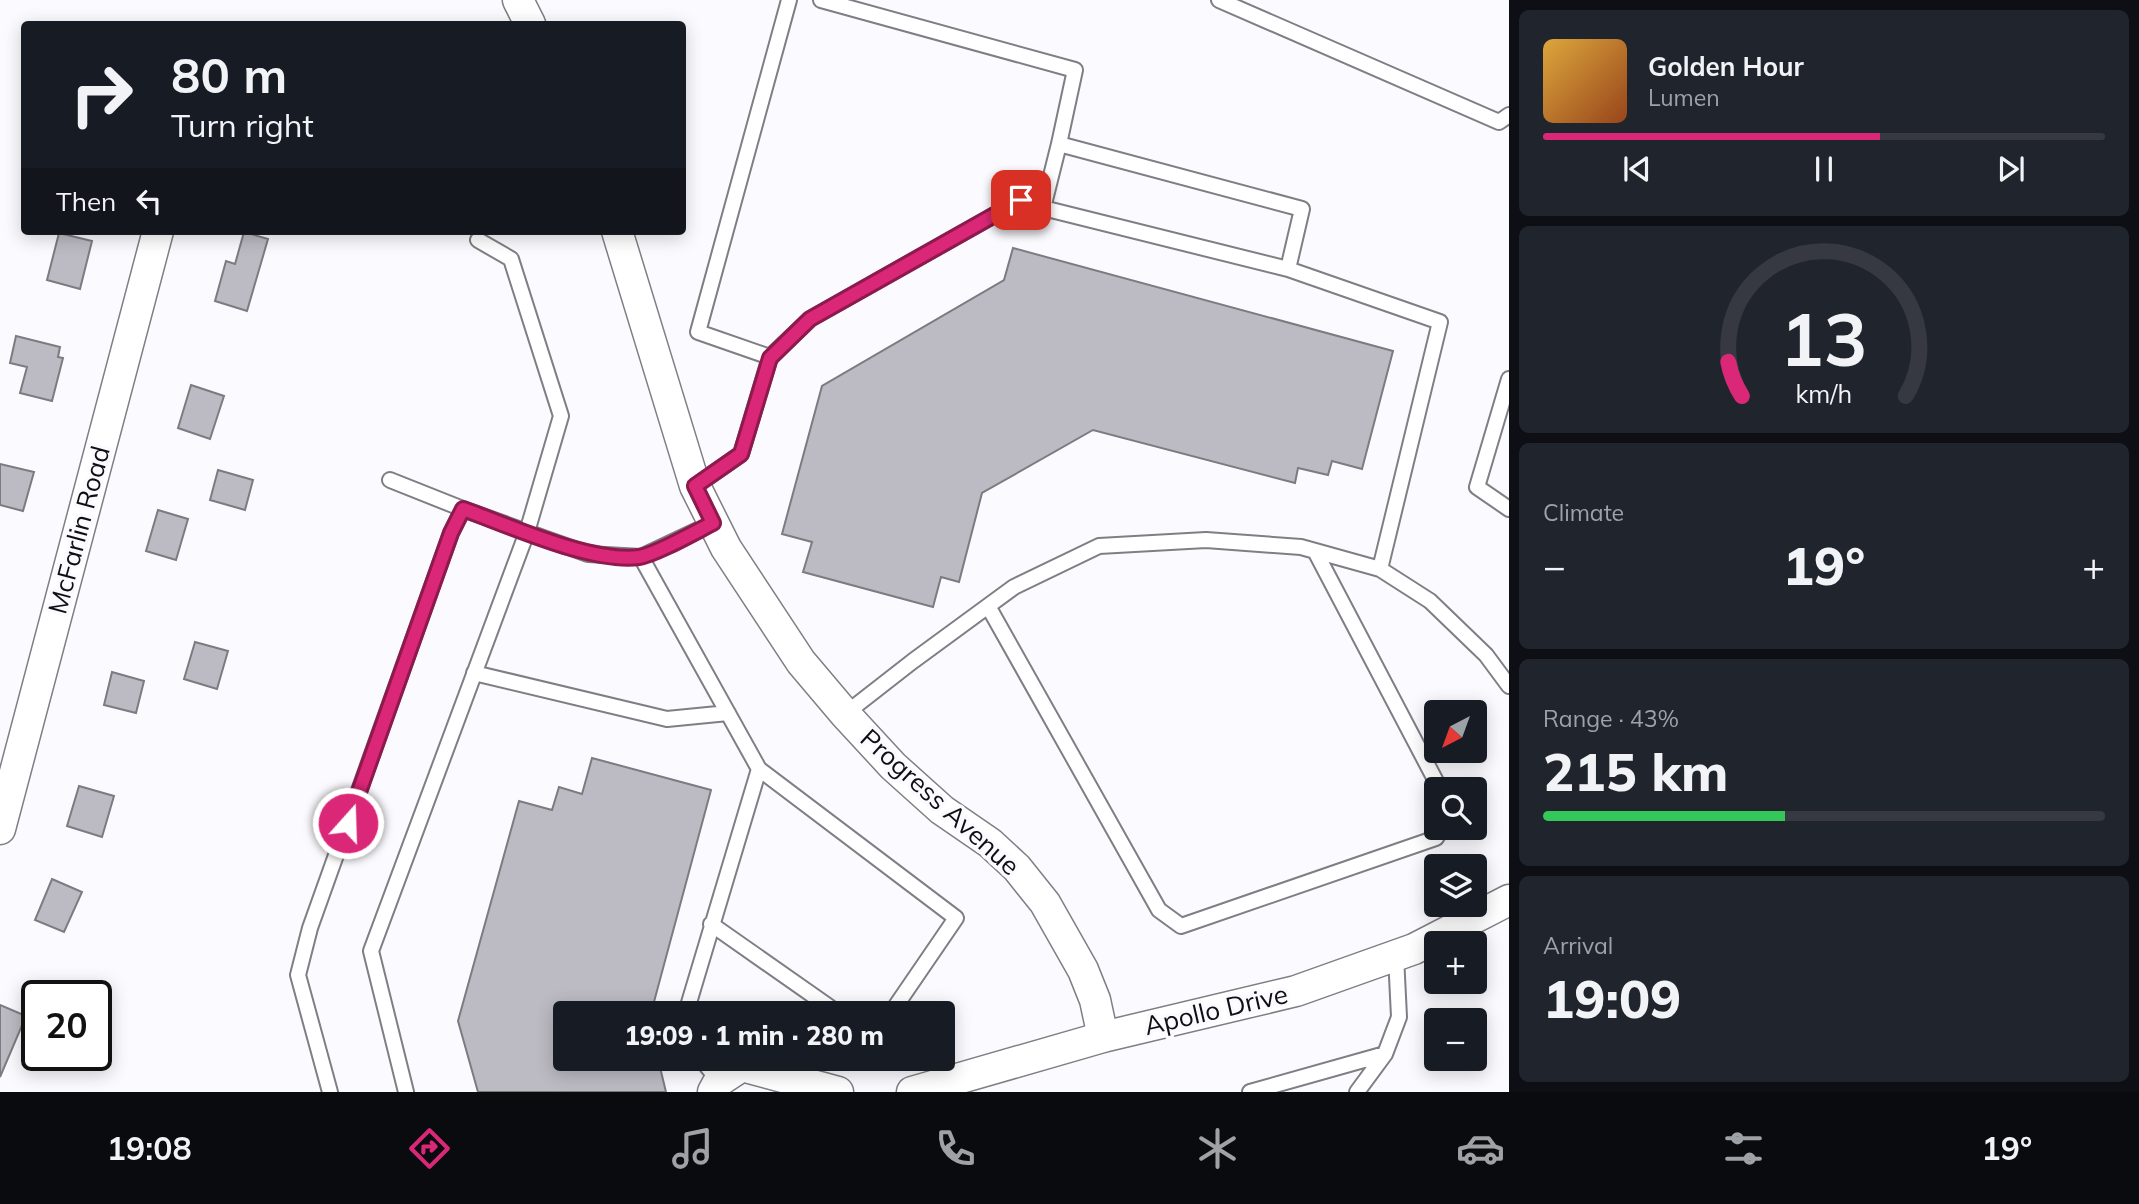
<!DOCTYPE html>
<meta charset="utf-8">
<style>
:root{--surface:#171b24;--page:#20242c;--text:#f1f3f6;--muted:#9ea1a6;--line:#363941;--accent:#db2777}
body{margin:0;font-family:Mulish,sans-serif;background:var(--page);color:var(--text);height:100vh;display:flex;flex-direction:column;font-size:26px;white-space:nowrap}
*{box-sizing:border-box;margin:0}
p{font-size:23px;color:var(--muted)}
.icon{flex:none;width:38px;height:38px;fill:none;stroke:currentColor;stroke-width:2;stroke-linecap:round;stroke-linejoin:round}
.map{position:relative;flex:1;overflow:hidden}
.side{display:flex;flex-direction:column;gap:10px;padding:10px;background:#0d0f14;width:630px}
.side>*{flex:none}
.banner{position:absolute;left:21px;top:21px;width:665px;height:214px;border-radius:7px;box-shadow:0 4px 18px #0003;background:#171b24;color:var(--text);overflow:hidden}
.needle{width:46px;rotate:221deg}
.buttons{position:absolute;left:1424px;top:700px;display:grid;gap:14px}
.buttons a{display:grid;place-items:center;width:63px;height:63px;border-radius:7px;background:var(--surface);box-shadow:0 4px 18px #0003;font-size:35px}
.speed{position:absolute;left:21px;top:980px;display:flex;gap:14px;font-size:35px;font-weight:700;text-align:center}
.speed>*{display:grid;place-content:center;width:91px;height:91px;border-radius:50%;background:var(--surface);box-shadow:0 4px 18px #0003;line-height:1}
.speed .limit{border:4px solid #111;border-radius:10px;background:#fff;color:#111}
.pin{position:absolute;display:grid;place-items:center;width:60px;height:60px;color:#fff;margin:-30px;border-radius:14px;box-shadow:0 4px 10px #0006}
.me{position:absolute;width:77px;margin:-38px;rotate:20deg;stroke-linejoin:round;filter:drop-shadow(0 0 5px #0008)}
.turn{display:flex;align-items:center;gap:24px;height:147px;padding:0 35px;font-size:32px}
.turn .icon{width:91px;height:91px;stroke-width:2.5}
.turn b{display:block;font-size:49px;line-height:60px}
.then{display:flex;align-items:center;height:66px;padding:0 35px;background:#0003;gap:14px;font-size:26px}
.big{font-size:52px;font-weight:800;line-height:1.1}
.side .tile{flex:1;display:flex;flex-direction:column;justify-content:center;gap:10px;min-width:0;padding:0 24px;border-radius:10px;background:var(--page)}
.side .dial{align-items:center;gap:0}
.dial svg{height:182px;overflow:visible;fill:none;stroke:var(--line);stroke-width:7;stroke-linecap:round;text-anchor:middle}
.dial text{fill:var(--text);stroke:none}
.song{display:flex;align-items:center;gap:21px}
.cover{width:84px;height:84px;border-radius:10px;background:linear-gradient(135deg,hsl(40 70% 55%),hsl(20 70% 35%))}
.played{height:7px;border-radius:4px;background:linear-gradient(90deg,var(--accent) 60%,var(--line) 60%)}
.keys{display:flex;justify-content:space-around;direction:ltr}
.heat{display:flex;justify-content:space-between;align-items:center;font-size:38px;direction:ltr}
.charge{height:10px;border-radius:5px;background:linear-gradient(90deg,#34c759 43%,var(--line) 0)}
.trip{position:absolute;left:553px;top:1001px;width:402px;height:70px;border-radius:7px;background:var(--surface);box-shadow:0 4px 18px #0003;font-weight:800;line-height:70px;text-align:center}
.menu{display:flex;height:112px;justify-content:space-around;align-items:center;background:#090b0e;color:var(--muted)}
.menu .icon{width:49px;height:49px}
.menu .on{color:var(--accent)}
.menu b{font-size:32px;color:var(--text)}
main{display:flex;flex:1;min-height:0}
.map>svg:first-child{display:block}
.building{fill:#bcbac2;stroke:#7c7b82;stroke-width:2}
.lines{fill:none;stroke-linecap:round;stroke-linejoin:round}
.service-casing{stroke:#7e7e85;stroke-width:18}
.minor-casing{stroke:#7e7e85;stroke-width:33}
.service{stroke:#fff;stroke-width:14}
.minor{stroke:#fff;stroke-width:30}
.route-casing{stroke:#8e194d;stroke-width:18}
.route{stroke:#db2777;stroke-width:12}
.labels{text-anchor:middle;stroke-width:7;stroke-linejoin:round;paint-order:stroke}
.street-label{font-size:26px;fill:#0f0f12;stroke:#fbfbff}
</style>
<main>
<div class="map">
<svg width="1509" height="1092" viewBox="0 0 1509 1092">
<rect width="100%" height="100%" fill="#fbfbff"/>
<path class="building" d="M244,232L268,239L247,311L215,301L226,261L235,264Z
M59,233L92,241L80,289L47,280Z
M1013,248L1393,351L1362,469L1332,461L1328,475L1298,468L1295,483L1093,430L982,493L959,582L941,577L933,607L803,572L812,542L782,534L822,386L1004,280Z
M16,336L60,347L58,357L63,358L52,401L20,393L27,367L10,363Z
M191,385L224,396L210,439L178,428Z
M0,464L34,472L23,511L0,505Z
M218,470L253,480L245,510L210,500Z
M158,510L188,519L176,560L146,551Z
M195,642L228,651L217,689L184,679Z
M112,672L144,681L136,713L104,705Z
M592,758L711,790L651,1013H565V1059H658L666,1092H478L458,1021L519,801L552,810L559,787L582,794Z
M79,786L114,796L102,837L67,826Z
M52,879L82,892L64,932L35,920Z
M0,1005L26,1016L0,1077Z"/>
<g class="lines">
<g class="service-casing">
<path id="service" d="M821,0L1075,70L1059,144L1302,209L1288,269L1440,322L1380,569
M1219,0L1499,122L1509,115
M1043,208L1059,144
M770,357L810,319L1021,200L1043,208L1288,269
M1509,379L1477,487L1509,509
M390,480L463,509
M695,486L741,454L770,357L698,332L789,0
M1315,551L1440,789
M641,557L759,769L956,918L891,1013
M988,606L1159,910L1181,926L1436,838L1442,828
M474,673L667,719L728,713
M845,714L913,661L1014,587L1099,546L1206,540L1301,547L1380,569L1430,601L1486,655L1509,686
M711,924L838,1013
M689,1013L688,1006L759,769
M701,1059L719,1081
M330,1092L298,975L310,928L451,533L463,509L588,554L641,557L713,523
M406,1092L371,951L527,532L561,416L511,259L478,240
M1250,1092L1385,1054
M1357,1092L1385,1054L1399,1017L1396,956"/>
</g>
<g class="minor-casing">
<path id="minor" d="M518,0L530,24
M617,231L695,486L726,548L801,662L845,714L893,766L942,810L990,843L1017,868L1045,903L1083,970L1095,1000L1103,1037
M0,829L158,231
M713,1092L719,1081L742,1066L838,1092
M912,1092L1103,1037L1296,991L1414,949L1509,900"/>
</g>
<use href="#service" class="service"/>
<use href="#minor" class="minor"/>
</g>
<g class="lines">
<g class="route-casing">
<path id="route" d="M348,823L451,533L463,509C511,526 590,563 639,557C655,555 697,531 713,523L695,486L741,454L770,358L810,319L1021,200"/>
</g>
<use href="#route" class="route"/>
</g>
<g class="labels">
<g class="street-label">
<text transform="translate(79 530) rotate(-75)" y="9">McFarlin Road</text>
<text transform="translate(940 802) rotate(42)" y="9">Progress Avenue</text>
<text transform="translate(1216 1010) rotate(-13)" y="9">Apollo Drive</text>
</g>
</g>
</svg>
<div class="buttons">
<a><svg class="needle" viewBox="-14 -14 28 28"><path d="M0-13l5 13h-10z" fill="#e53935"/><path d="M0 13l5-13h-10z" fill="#9ea1a6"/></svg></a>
<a><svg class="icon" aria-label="search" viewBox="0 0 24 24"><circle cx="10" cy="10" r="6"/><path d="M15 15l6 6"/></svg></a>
<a><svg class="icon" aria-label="layers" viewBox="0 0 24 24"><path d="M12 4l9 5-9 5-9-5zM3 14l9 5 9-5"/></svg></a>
<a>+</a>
<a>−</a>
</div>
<div class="speed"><div class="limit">20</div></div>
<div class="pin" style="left:1021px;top:200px;background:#d93025"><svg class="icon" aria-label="arrive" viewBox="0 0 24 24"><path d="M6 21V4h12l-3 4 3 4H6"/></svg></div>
<svg class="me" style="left:348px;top:823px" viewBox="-20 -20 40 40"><circle r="17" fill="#db2777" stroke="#fff" stroke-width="3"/><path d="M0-11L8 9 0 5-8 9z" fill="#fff"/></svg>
<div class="trip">19:09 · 1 min · 280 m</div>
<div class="banner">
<div class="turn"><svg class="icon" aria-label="right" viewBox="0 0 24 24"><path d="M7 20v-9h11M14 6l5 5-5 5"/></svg><div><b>80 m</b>Turn right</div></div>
<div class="then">Then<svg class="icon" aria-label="left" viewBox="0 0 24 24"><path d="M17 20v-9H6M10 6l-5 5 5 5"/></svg></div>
</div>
</div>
<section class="side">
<div class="tile">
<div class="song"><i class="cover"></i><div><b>Golden Hour</b><p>Lumen</p></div></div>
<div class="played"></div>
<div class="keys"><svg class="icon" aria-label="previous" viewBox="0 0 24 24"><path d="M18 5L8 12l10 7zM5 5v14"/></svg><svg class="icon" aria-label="pause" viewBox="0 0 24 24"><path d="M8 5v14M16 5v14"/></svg><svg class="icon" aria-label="next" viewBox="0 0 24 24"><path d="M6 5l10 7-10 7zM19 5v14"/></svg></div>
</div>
<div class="tile dial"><svg viewBox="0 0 100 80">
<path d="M14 69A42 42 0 1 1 86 69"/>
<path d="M14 69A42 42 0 0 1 8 54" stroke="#db2777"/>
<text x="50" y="56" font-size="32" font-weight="700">13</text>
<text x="50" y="72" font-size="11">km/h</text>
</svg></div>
<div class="tile"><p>Climate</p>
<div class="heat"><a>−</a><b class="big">19°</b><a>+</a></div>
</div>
<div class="tile"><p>Range · 43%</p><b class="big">215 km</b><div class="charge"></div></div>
<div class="tile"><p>Arrival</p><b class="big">19:09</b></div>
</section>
</main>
<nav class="menu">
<b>19:08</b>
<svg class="icon on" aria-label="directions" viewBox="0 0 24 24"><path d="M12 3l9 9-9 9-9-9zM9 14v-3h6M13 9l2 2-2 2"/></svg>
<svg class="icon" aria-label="music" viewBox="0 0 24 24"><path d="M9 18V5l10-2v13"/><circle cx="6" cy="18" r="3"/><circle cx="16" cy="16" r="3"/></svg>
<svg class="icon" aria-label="phone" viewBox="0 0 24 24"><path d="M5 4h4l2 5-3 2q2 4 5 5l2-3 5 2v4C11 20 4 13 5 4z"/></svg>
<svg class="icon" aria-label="climate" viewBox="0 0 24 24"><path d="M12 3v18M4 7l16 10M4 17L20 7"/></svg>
<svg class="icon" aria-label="car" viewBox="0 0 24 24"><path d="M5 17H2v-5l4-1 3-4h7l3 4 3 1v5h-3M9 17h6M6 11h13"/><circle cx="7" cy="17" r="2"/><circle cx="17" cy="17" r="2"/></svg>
<svg class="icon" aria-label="filters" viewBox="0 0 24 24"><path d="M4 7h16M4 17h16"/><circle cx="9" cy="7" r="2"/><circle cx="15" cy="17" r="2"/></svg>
<b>19°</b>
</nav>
